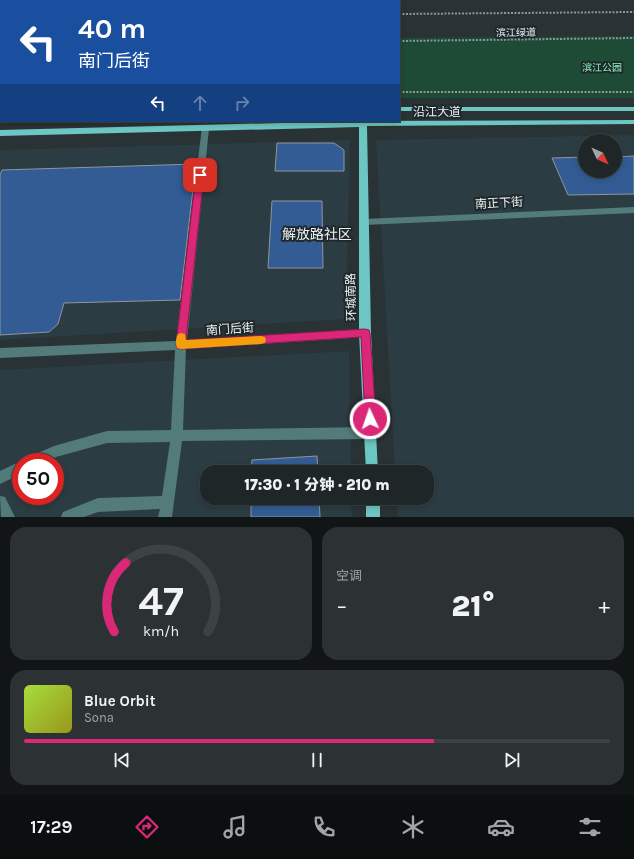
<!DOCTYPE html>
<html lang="zh">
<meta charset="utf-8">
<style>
:root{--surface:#1f2628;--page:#2c3234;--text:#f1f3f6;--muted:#a1a5a8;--line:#3c4345;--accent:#db2777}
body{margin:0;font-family:Karla,"Noto Sans SC",sans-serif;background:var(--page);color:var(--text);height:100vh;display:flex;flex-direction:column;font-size:15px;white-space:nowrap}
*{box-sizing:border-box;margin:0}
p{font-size:13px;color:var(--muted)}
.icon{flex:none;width:22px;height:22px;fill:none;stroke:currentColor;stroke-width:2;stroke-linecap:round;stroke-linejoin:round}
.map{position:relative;height:517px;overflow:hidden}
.drawer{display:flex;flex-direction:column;gap:10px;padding:10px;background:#111516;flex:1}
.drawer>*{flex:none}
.guide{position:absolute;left:0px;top:0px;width:400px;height:122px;box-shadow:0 2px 6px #0003,0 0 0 1px var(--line);background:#1a4fa0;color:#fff;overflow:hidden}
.needle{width:26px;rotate:134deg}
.tools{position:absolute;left:578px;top:134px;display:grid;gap:8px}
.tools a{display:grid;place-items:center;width:44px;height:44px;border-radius:50%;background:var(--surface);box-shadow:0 2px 6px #0003,0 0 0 1px var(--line);font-size:20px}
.speed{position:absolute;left:12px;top:453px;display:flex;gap:8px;font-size:20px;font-weight:700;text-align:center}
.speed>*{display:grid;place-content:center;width:52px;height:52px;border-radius:50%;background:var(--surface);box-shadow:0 2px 6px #0003,0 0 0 1px var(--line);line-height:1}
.speed .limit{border:6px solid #d22;background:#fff;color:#111}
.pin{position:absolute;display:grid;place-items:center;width:34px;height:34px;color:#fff;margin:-17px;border-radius:8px;box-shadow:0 2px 6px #0006}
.me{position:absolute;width:44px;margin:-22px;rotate:357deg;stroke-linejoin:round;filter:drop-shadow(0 0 3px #0008)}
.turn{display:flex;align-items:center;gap:14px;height:84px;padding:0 12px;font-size:18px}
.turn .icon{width:52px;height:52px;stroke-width:2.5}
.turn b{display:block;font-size:28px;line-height:34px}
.lanes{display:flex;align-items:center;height:38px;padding:0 12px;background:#0003;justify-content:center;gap:20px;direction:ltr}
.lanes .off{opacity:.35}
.big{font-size:30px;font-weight:800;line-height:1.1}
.drawer .tile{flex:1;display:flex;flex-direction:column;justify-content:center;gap:6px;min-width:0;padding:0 14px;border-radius:16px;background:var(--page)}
.drawer .dial{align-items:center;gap:0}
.dial svg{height:104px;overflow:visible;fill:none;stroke:var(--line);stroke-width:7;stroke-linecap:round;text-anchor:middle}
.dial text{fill:var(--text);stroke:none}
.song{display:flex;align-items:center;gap:12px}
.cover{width:48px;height:48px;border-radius:6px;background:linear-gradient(135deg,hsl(80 70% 55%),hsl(60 70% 35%))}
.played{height:4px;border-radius:2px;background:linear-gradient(90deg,var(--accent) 70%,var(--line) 70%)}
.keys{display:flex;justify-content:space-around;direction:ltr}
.heat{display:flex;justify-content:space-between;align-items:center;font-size:22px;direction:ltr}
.drawer .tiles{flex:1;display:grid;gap:10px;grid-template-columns:1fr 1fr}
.tile:last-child{grid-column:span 2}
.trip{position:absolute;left:200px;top:465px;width:234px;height:40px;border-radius:16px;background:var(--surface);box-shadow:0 2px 6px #0003,0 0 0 1px var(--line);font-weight:800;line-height:40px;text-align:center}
.tab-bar{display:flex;height:64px;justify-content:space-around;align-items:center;background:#0c0f10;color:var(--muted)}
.tab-bar .icon{width:28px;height:28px}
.tab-bar .on{color:var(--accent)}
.tab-bar b{font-size:18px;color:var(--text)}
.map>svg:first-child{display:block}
.built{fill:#2c3c43;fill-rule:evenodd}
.green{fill:#1e4b35}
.building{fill:#325c93;stroke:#8f959d}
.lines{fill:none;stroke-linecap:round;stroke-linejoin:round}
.path{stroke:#8f9699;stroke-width:2;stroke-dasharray:2 1.5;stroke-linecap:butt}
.minor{fill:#527b79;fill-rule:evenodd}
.major{fill:#6cc6c2;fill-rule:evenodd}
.route{fill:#db2777;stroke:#8e194d}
.slow{fill:#f59e0b}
.labels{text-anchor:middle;stroke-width:4;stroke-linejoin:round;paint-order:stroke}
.far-street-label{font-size:10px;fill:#edf3f5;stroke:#1f282b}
.far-park-label{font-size:10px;fill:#85f5bb;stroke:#1f282b}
.street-label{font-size:12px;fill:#edf3f5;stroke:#1f282b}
.quarter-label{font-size:14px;fill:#edf3f5;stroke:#1f282b}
</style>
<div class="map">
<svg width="634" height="517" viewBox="0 0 634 517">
<rect width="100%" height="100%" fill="#293235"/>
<path class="built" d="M634,135V517H398L397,498H427V472H395L376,140ZM585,141H615V171H585Z
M350,140L346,319L0,340V150Z
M349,351L351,472H207V498H351L352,517H0V370ZM21,462H55V496H21Z"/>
<path class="green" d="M634,36V98H399V38Z"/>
<path class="building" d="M277,143H334L344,150V171H275Z
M634,156V194L568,195L552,158L585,157V171H615V157Z
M196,164L180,300L64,303L58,324L49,332L0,335V175L2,170Z
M272,201H322L323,268H268Z
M317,456L318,472H251L252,460Z
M251,498H319L320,517H251Z"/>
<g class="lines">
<path class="path" d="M399,14L634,12
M399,41L634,38
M399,92H634"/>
<path class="minor" d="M202,127H208L209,129L187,340L365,329L369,330L371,333L369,336L365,337L186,349L183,430L371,427L375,429L377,433L375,437L371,439L182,441L172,517H158L160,509L98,512L84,517H61L63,512L98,498L162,496L170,442L107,443L56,457L45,462H25L26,458L54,446L107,431L171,430L175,350L0,358V348L176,341Z
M634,207V213L364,225L359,222L364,219Z
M21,461L24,462H21V474L0,484V471Z
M0,496L5,497L15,517H1Z"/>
<path class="major" d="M399,107H634V111H399Z
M634,120V124L367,126L371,333L378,472H366L359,333V127L0,136V130L359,121Z
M366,498H380V517H366Z"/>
</g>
<path class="route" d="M200,172L204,175L186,340L365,329L369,330L370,333L376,419L374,422L370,424L366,422L365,419L361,337L181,349L177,348L176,345L196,175Z"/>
<path class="slow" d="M181,333L185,334L186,340L261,336L265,337L266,340L265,343L261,344L181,349L177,348C175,343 176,338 178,334Z"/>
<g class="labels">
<g class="far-street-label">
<text transform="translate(516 32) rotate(-1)" y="4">滨江绿道</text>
</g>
<g class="far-park-label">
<text x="602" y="71">滨江公园</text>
</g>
<g class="street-label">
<text x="437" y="116">沿江大道</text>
<text transform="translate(499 203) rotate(-3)" y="4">南正下街</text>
<text transform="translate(351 297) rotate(-91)" y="4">环城南路</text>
<text transform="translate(230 329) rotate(-4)" y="4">南门后街</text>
</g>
<g class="quarter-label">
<text x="317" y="239">解放路社区</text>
</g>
</g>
</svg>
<div class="tools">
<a><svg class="needle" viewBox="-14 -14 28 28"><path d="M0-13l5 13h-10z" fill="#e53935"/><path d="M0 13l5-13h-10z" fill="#a1a5a8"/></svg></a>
</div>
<div class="speed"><div class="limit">50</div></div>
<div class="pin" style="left:200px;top:175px;background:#d93025"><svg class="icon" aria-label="arrive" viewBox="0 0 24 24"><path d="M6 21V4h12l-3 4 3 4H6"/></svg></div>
<svg class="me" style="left:370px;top:419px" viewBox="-20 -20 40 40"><circle r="17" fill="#db2777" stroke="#fff" stroke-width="3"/><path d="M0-11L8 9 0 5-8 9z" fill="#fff"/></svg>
<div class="trip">17:30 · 1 分钟 · 210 m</div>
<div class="guide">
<div class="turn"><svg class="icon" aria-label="left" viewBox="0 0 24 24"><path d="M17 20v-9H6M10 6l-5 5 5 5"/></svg><div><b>40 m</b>南门后街</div></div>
<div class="lanes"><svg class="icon" aria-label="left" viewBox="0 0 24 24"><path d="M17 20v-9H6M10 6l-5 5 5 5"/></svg><svg class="icon off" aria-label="ahead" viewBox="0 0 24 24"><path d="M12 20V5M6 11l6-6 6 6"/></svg><svg class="icon off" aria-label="right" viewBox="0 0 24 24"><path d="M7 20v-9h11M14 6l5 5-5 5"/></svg></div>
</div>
</div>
<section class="drawer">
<div class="tiles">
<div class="tile dial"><svg viewBox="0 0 100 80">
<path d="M14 69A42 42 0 1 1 86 69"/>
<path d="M14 69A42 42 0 0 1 23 16" stroke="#db2777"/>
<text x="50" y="56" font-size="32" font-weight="700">47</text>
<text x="50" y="72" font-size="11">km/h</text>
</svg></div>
<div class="tile"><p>空调</p>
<div class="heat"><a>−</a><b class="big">21°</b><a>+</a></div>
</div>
<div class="tile">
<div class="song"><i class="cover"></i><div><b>Blue Orbit</b><p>Sona</p></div></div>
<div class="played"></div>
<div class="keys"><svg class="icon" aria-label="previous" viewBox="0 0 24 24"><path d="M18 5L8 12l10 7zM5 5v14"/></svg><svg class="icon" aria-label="pause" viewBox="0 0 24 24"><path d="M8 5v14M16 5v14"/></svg><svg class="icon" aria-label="next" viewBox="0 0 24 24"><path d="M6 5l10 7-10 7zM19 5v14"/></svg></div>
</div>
</div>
</section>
<nav class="tab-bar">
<b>17:29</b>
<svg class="icon on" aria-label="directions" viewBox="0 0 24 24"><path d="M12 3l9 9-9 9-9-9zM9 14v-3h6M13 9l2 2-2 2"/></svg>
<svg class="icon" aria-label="music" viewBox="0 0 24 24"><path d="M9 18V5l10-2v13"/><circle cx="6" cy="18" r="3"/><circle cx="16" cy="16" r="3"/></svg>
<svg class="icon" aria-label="phone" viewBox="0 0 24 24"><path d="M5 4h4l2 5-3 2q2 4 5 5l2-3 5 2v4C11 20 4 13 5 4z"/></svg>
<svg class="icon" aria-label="climate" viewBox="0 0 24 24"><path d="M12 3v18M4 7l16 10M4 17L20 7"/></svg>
<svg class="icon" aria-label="car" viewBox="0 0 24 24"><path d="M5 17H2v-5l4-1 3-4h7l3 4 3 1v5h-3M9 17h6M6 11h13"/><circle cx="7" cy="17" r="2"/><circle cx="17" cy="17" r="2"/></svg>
<svg class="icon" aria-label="filters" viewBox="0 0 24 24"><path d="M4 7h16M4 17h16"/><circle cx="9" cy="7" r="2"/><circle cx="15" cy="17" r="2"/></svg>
</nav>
